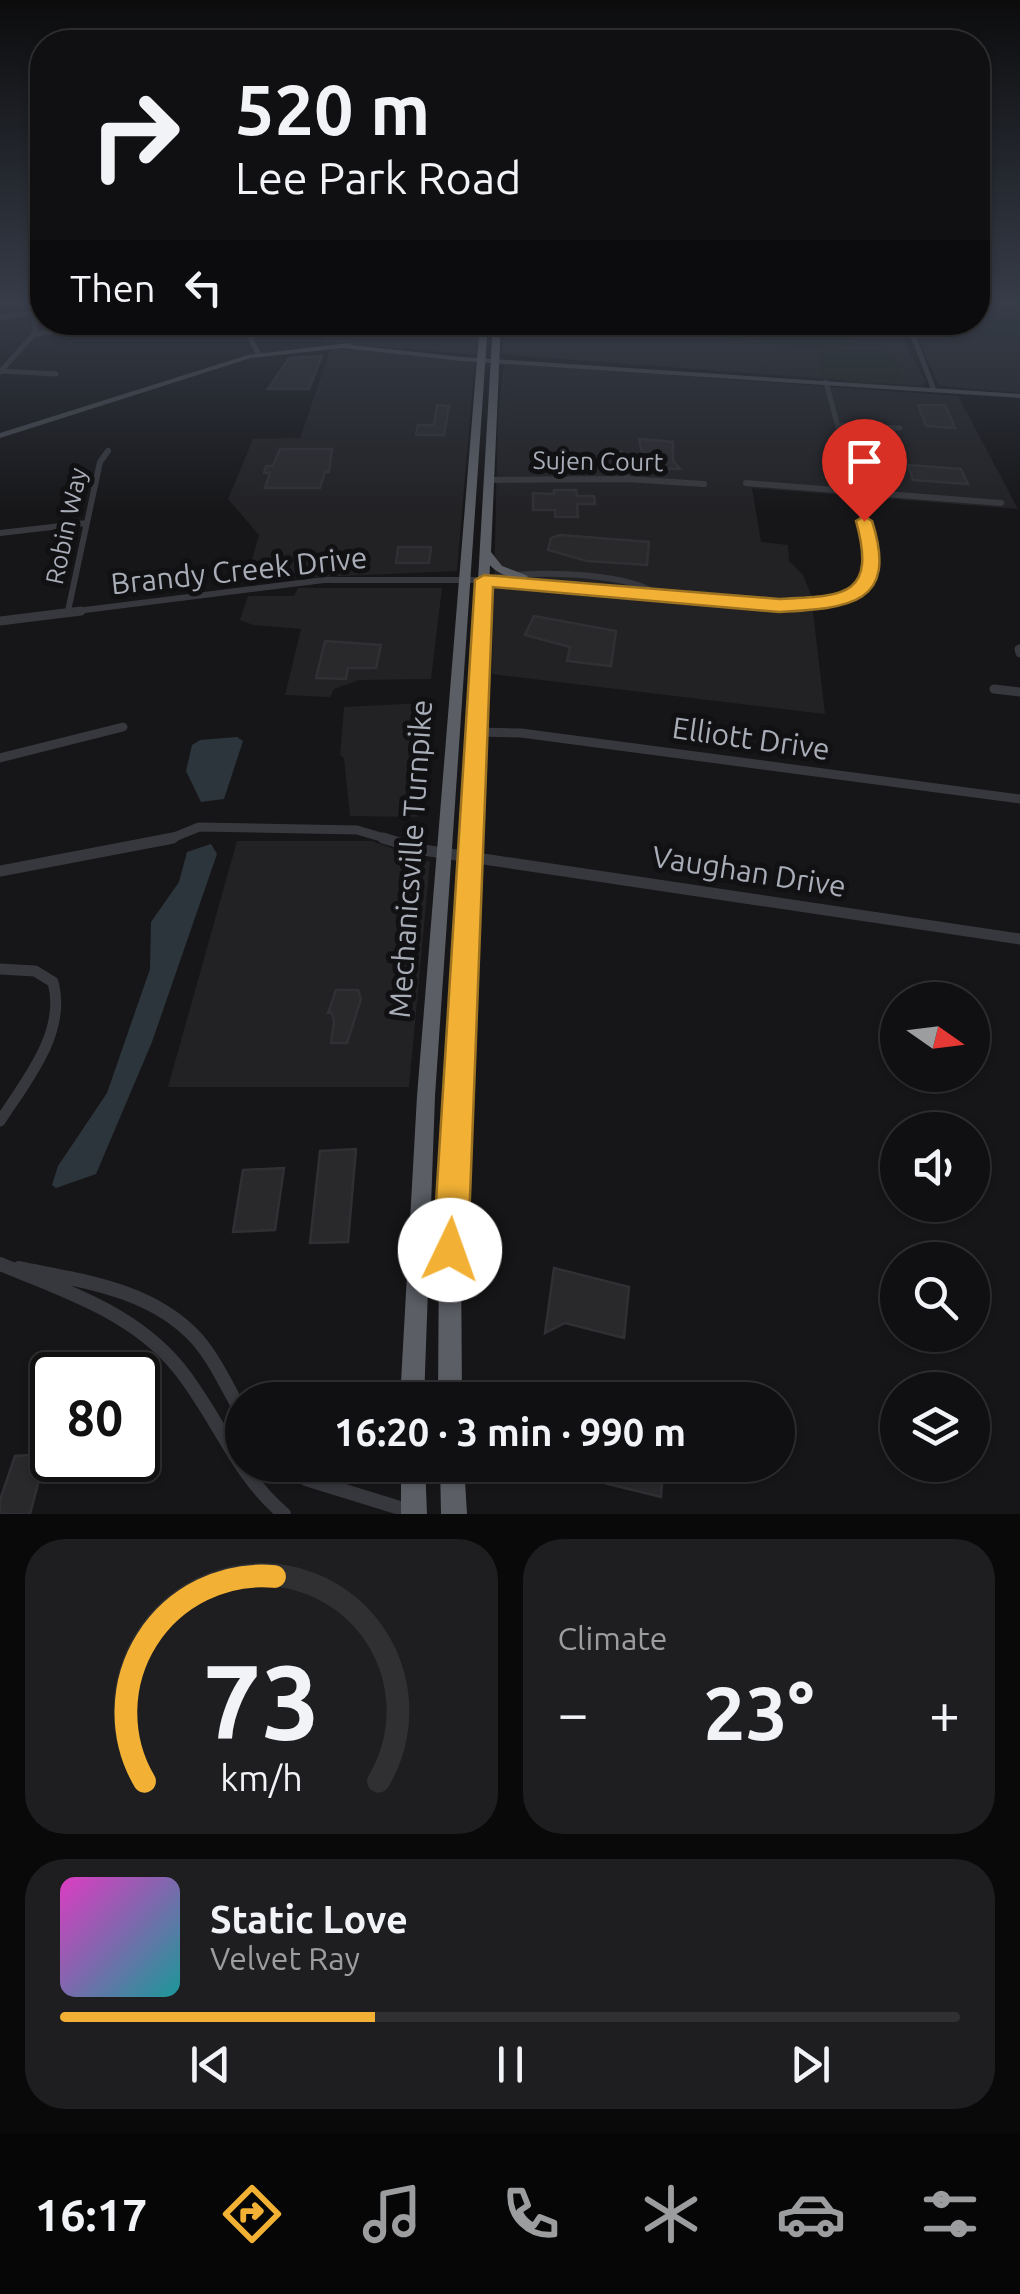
<!DOCTYPE html>
<meta charset="utf-8">
<style>
:root{--surface:#101012;--page:#1e1e20;--text:#f1f3f6;--muted:#9c9d9f;--line:#303032;--accent:#f2b134}
body{margin:0;font-family:Ubuntu,sans-serif;background:var(--page);color:var(--text);height:100vh;display:flex;flex-direction:column;font-size:38px;white-space:nowrap}
*{box-sizing:border-box;margin:0}
p{font-size:32px;color:var(--muted)}
.icon{flex:none;width:55px;height:55px;fill:none;stroke:currentColor;stroke-width:2;stroke-linecap:round;stroke-linejoin:round}
.map{position:relative;height:1514px;overflow:hidden}
.panel{display:flex;flex-direction:column;gap:25px;padding:25px;background:#09090a;flex:1}
.panel>*{flex:none}
.hud{position:absolute;left:30px;top:30px;width:960px;height:305px;border-radius:40px;box-shadow:0 2px 8px #0004,0 0 0 2px var(--line);background:#101012;color:var(--text);overflow:hidden}
.needle{width:65px;rotate:104deg}
.controls{position:absolute;left:880px;top:982px;display:grid;gap:20px}
.controls a{display:grid;place-items:center;width:110px;height:110px;border-radius:50%;background:var(--surface);box-shadow:0 2px 8px #0004,0 0 0 2px var(--line);font-size:50px}
.speed{position:absolute;left:30px;top:1352px;display:flex;gap:20px;font-size:50px;font-weight:700;text-align:center}
.speed>*{display:grid;place-content:center;width:130px;height:130px;border-radius:50%;background:var(--surface);box-shadow:0 2px 8px #0004,0 0 0 2px var(--line);line-height:1}
.speed .limit{border:5px solid #111;border-radius:15px;background:#fff;color:#111}
.pin{position:absolute;display:grid;place-items:center;width:85px;height:85px;color:#fff;margin:-102px -42px;border-radius:50% 50% 50% 0;rotate:-45deg;box-shadow:0 0 10px #0007}
.pin .icon{rotate:45deg}
.me{position:absolute;width:110px;margin:-55px;rotate:3deg;stroke-linejoin:round;filter:drop-shadow(0 0 8px #0008)}
.turn{display:flex;align-items:center;gap:35px;height:210px;padding:0 40px;font-size:45px}
.turn .icon{width:130px;height:130px;stroke-width:2.5}
.turn b{display:block;font-size:70px;line-height:85px}
.then{display:flex;align-items:center;height:95px;padding:0 40px;background:#0003;gap:20px;font-size:38px}
.big{font-size:75px;font-weight:600;line-height:1.1}
.panel .tile{flex:1;display:flex;flex-direction:column;justify-content:center;gap:15px;min-width:0;padding:0 35px;border-radius:40px;background:var(--page)}
.panel .dial{align-items:center;gap:0}
.dial svg{height:260px;overflow:visible;fill:none;stroke:var(--line);stroke-width:7;stroke-linecap:round;text-anchor:middle}
.dial text{fill:var(--text);stroke:none}
.song{display:flex;align-items:center;gap:30px}
.cover{width:120px;height:120px;border-radius:15px;background:linear-gradient(135deg,hsl(310 70% 55%),hsl(180 70% 35%))}
.played{height:10px;border-radius:5px;background:linear-gradient(90deg,var(--accent) 35%,var(--line) 35%)}
.keys{display:flex;justify-content:space-around;direction:ltr}
.heat{display:flex;justify-content:space-between;align-items:center;font-size:55px;direction:ltr}
.panel .tiles{flex:1;display:grid;gap:25px;grid-template-columns:1fr 1fr}
.tile:last-child{grid-column:span 2}
.trip{position:absolute;left:225px;top:1382px;width:570px;height:100px;border-radius:50px;background:var(--surface);box-shadow:0 2px 8px #0004,0 0 0 2px var(--line);font-weight:600;line-height:100px;text-align:center}
.menu{display:flex;height:160px;justify-content:space-around;align-items:center;background:#060607;color:var(--muted)}
.menu .icon{width:70px;height:70px}
.menu .on{color:var(--accent)}
.menu b{font-size:45px;color:var(--text)}
.map>svg:first-child{display:block}
.built{fill:#222225}
.green{fill:#1c231d}
.water{fill:#2c353c}
.building{fill:#29292c;stroke:#303034;stroke-width:2.5}
.lines{fill:none;stroke-linecap:round;stroke-linejoin:round}
.minor-far4{stroke:#37383d;stroke-width:5}
.minor-far3{stroke:#37383d;stroke-width:6}
.minor-far2{stroke:#37383d;stroke-width:9}
.minor-far1{stroke:#37383d;stroke-width:11}
.minor{stroke:#37383d;stroke-width:14}
.secondary{fill:#45474d;fill-rule:evenodd}
.trunk{fill:#5b5e65;fill-rule:evenodd}
.route{fill:#f2b134;stroke:#9d7322;stroke-width:2.5}
.labels{text-anchor:middle;stroke-width:10;stroke-linejoin:round;paint-order:stroke}
.far-street-label{font-size:25px;fill:#a8adb8;stroke:#111113}
.street-label{font-size:30px;fill:#a8adb8;stroke:#111113}
</style>
<div class="map">
<svg width="1020" height="1514" viewBox="0 0 1020 1514">
<rect width="100%" height="100%" fill="#161618"/>
<path class="built" d="M978,301H1020V393L939,386L917,335L906,323L978,322Z
M334,323H479L477,355L324,342Z
M504,323H894L926,382L921,386L507,355L502,353Z
M331,348L475,360L457,571L246,580L259,535L228,499L253,439L300,438Z
M504,363L958,396L1018,509L752,488L761,542L788,545L789,561L803,575L811,595L825,714L492,674L498,414Z
M298,588H442L431,679L359,680L334,689L330,697L285,695L301,629L253,625L240,620L248,596H294Z
M425,703L431,708L417,817L350,816L344,758L340,755L344,707Z
M237,841H372L430,862L409,1087H168Z"/>
<path class="green" d="M990,315L1020,316V341L976,337L974,326Z
M727,323H739L729,332L748,340V323L843,328L856,342L835,350H883L894,356L902,379C880,388 845,382 821,376L819,353L834,349L728,341L722,330Z"/>
<path class="water" d="M237,737L243,741L224,799L201,802L186,771L192,745L200,740Z
M211,844L217,854L152,1042L96,1174L56,1188L52,1185L58,1166L107,1093L150,969L151,922L179,882L187,852Z"/>
<path class="building" d="M322,356L309,389H268L289,358Z
M437,405L449,406L444,435H416L418,425H434Z
M918,405H945L955,428L926,426Z
M639,439L673,442V460L680,469H663L664,473L646,469Z
M280,449H332L329,472H325L320,488H265L270,473H264L266,466H273Z
M908,465L961,469L968,484L913,480Z
M554,490H576L577,496H594L595,504H577L578,517H555V510H533V493L554,494Z
M560,535L649,542L647,565L587,561L548,550L551,538Z
M398,547H431L429,563H396Z
M534,616L616,631L611,666L567,661L570,647L525,635Z
M325,641L381,645L376,668H348L346,679L316,678Z
M336,990H358L361,999L347,1043H331L334,1022L332,1013H328Z
M356,1149L348,1242L310,1243L320,1151Z
M284,1168L275,1230L233,1232L243,1170Z
M554,1268L629,1287L624,1338L565,1323L545,1333Z
M46,1454L30,1514H0V1500L15,1456Z
M547,1465H663L661,1497L576,1476Z"/>
<g class="lines">
<path class="minor-far4" d="M0,318L40,311
M200,322H230
M258,322L251,340L258,353
M900,322L914,338L934,390
M37,334L102,324
M1,371L56,374
M0,372L35,333L33,301
M826,382L841,438
M838,425L900,428"/>
<path class="minor-far3" d="M621,454L627,479
M846,454L888,457
M490,480L627,479L704,484
M746,483L1001,503
M0,533L87,523
M484,580C524,569 621,572 656,593
M68,611L100,462L108,451
M61,613L324,580H484L808,605C838,597 865,596 875,563L840,435"/>
<path class="minor-far2" d="M0,621L81,611
M1019,649L1020,653
M994,689L1020,692
M476,732L521,733L1020,799
M0,758L123,727
M167,840L199,827L357,830L391,840"/>
<path class="minor-far1" d="M383,838L423,850L1020,939
M0,871L173,838
M0,969L35,971L53,982C67,1032 26,1081 0,1121"/>
<path class="minor" d="M0,1264C63,1290 132,1312 177,1366C217,1414 235,1473 284,1514
M19,1268C82,1281 152,1289 197,1339C216,1361 228,1389 242,1413
M285,1465L306,1479L419,1514"/>
<path class="secondary" d="M349,343L352,345L462,357L1020,394V398L462,361L342,348L251,358L0,438V433L248,355Z"/>
<path class="trunk" d="M480,322H488L435,1096L424,1400H400L417,1096Z
M493,322H501L491,552L502,566L528,576L526,578C515,580 497,574 490,565L461,1250L462,1400H438L439,1250Z
M401,1465H425L427,1514H401Z
M440,1465H464L467,1514H441Z"/>
</g>
<linearGradient id="sky" x2="0" y2="1"><stop stop-color="#0c0c0d"/><stop offset="0.59" stop-color="#363c48"/><stop offset="1" stop-color="#363c48" stop-opacity="0"/></linearGradient>
<rect width="1020" height="513" fill="url(#sky)"/>
<path class="route" d="M864,516L872,521C899,605 849,608 779,612L493,587L468,1250L463,1263L450,1268L438,1263L433,1250L475,580L484,575L779,599C844,596 877,597 856,521Z"/>
<g class="labels">
<g class="far-street-label">
<text transform="translate(598 461) rotate(1)" y="9">Sujen Court</text>
<text transform="translate(66 526) rotate(-78)" y="9">Robin Way</text>
</g>
<g class="street-label">
<text transform="translate(239 571) rotate(-6)" y="10">Brandy Creek Drive</text>
<text transform="translate(751 739) rotate(8)" y="10">Elliott Drive</text>
<text transform="translate(411 859) rotate(-86)" y="10">Mechanicsville Turnpike</text>
<text transform="translate(749 872) rotate(9)" y="10">Vaughan Drive</text>
</g>
</g>
</svg>
<div class="controls">
<a><svg class="needle" viewBox="-14 -14 28 28"><path d="M0-13l5 13h-10z" fill="#e53935"/><path d="M0 13l5-13h-10z" fill="#9c9d9f"/></svg></a>
<a><svg class="icon" aria-label="sound" viewBox="0 0 24 24"><path d="M4 9h4l5-4v14l-5-4H4zM17 9q2 3 0 6"/></svg></a>
<a><svg class="icon" aria-label="search" viewBox="0 0 24 24"><circle cx="10" cy="10" r="6"/><path d="M15 15l6 6"/></svg></a>
<a><svg class="icon" aria-label="layers" viewBox="0 0 24 24"><path d="M12 4l9 5-9 5-9-5zM3 14l9 5 9-5"/></svg></a>
</div>
<div class="speed"><div class="limit">80</div></div>
<div class="pin" style="left:864px;top:521px;background:#d93025"><svg class="icon" aria-label="arrive" viewBox="0 0 24 24"><path d="M6 21V4h12l-3 4 3 4H6"/></svg></div>
<svg class="me" style="left:450px;top:1250px" viewBox="-20 -20 40 40"><circle r="19" fill="#fff"/><path d="M0-13L10 11 0 6-10 11z" fill="#f2b134"/></svg>
<div class="trip">16:20 · 3 min · 990 m</div>
<div class="hud">
<div class="turn"><svg class="icon" aria-label="right" viewBox="0 0 24 24"><path d="M7 20v-9h11M14 6l5 5-5 5"/></svg><div><b>520 m</b>Lee Park Road</div></div>
<div class="then">Then<svg class="icon" aria-label="left" viewBox="0 0 24 24"><path d="M17 20v-9H6M10 6l-5 5 5 5"/></svg></div>
</div>
</div>
<section class="panel">
<div class="tiles">
<div class="tile dial"><svg viewBox="0 0 100 80">
<path d="M14 69A42 42 0 1 1 86 69"/>
<path d="M14 69A42 42 0 0 1 54 6" stroke="#f2b134"/>
<text x="50" y="56" font-size="32" font-weight="700">73</text>
<text x="50" y="72" font-size="11">km/h</text>
</svg></div>
<div class="tile"><p>Climate</p>
<div class="heat"><a>−</a><b class="big">23°</b><a>+</a></div>
</div>
<div class="tile">
<div class="song"><i class="cover"></i><div><b>Static Love</b><p>Velvet Ray</p></div></div>
<div class="played"></div>
<div class="keys"><svg class="icon" aria-label="previous" viewBox="0 0 24 24"><path d="M18 5L8 12l10 7zM5 5v14"/></svg><svg class="icon" aria-label="pause" viewBox="0 0 24 24"><path d="M8 5v14M16 5v14"/></svg><svg class="icon" aria-label="next" viewBox="0 0 24 24"><path d="M6 5l10 7-10 7zM19 5v14"/></svg></div>
</div>
</div>
</section>
<nav class="menu">
<b>16:17</b>
<svg class="icon on" aria-label="directions" viewBox="0 0 24 24"><path d="M12 3l9 9-9 9-9-9zM9 14v-3h6M13 9l2 2-2 2"/></svg>
<svg class="icon" aria-label="music" viewBox="0 0 24 24"><path d="M9 18V5l10-2v13"/><circle cx="6" cy="18" r="3"/><circle cx="16" cy="16" r="3"/></svg>
<svg class="icon" aria-label="phone" viewBox="0 0 24 24"><path d="M5 4h4l2 5-3 2q2 4 5 5l2-3 5 2v4C11 20 4 13 5 4z"/></svg>
<svg class="icon" aria-label="climate" viewBox="0 0 24 24"><path d="M12 3v18M4 7l16 10M4 17L20 7"/></svg>
<svg class="icon" aria-label="car" viewBox="0 0 24 24"><path d="M5 17H2v-5l4-1 3-4h7l3 4 3 1v5h-3M9 17h6M6 11h13"/><circle cx="7" cy="17" r="2"/><circle cx="17" cy="17" r="2"/></svg>
<svg class="icon" aria-label="filters" viewBox="0 0 24 24"><path d="M4 7h16M4 17h16"/><circle cx="9" cy="7" r="2"/><circle cx="15" cy="17" r="2"/></svg>
</nav>
